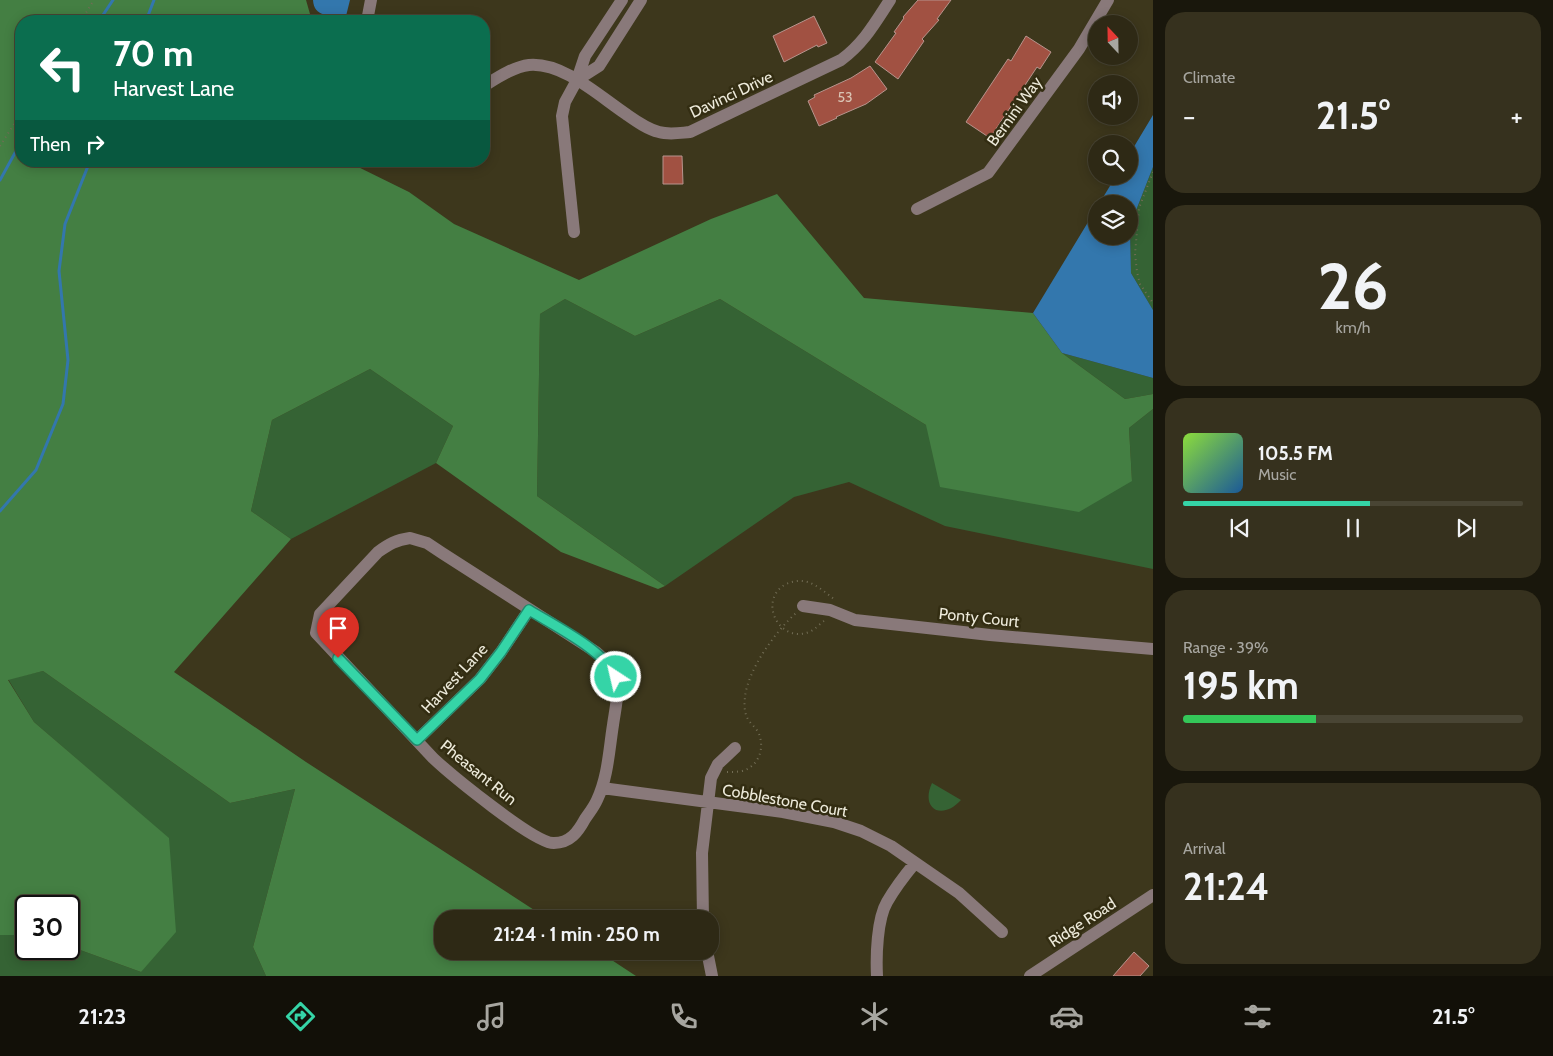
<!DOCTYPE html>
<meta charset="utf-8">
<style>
:root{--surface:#2e2915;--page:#36311e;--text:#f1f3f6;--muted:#a7a6a0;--line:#494534;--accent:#35d4a7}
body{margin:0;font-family:Cabin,sans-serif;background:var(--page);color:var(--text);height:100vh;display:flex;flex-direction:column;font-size:19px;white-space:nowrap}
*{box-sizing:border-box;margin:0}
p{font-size:16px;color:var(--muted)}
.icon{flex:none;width:28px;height:28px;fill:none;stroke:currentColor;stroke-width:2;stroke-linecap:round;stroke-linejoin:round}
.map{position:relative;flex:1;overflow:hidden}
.details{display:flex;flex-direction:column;gap:12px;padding:12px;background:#19170c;width:400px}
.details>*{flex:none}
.banner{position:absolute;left:15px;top:15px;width:475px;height:152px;border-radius:20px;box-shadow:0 2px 12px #0003,0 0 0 1px var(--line);background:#0b6e4f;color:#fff;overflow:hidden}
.needle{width:32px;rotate:338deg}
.controls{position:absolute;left:1088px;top:15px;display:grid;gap:10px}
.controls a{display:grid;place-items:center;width:50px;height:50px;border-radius:50%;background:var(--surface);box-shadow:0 2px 12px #0003,0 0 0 1px var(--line);font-size:25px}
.speed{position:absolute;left:15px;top:895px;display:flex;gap:10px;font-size:25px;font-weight:700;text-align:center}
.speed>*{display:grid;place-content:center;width:65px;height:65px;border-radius:50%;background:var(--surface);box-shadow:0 2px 12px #0003,0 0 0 1px var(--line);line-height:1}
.speed .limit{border:2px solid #111;border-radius:8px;background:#fff;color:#111}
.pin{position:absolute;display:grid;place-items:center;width:42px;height:42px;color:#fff;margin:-51px -21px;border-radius:50% 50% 50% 0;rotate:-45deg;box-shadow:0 0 5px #0007}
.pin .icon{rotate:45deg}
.me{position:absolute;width:55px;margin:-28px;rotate:325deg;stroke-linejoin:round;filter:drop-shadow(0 0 4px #0008)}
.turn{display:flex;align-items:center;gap:18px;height:105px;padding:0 15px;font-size:22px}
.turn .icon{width:65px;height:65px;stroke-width:2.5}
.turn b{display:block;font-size:35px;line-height:42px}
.then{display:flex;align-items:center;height:48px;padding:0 15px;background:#0003;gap:10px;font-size:19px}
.big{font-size:38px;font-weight:700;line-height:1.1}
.details .card{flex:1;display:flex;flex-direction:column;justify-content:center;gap:8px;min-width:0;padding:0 18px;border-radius:20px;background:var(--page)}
.details .dial{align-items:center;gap:0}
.dial b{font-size:65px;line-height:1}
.song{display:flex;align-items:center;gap:15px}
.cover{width:60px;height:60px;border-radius:8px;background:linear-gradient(135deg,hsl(90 70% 55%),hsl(210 70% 35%))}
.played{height:5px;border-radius:2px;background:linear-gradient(90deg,var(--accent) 55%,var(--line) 55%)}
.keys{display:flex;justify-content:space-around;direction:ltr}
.heat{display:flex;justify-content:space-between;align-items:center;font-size:28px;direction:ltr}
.charge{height:8px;border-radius:4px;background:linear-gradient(90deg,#34c759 39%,var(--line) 0)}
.trip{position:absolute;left:434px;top:910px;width:285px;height:50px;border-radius:20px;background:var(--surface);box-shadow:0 2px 12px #0003,0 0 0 1px var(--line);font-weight:700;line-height:50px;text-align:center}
.dock{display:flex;height:80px;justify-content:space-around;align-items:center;background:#121008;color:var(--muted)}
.dock .icon{width:35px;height:35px}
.dock .selected{color:var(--accent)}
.dock b{font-size:22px;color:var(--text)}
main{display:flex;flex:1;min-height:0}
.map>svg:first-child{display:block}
.green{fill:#356334}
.forest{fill:#447f43}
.water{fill:#3377ad}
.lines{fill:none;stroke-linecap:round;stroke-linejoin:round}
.stream{stroke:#3377ad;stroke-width:3}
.building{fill:#a15142;stroke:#b7948d}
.path{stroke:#726d55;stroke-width:2;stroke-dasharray:1 4;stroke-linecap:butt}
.minor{stroke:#89797a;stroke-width:12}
.route-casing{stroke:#228a6d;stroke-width:12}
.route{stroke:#35d4a7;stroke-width:9}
.labels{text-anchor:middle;stroke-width:5;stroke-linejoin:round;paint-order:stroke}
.number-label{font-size:14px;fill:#dac4b4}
.street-label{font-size:16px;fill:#edeada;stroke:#332d12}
</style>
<main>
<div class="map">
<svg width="1153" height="976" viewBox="0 0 1153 976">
<rect width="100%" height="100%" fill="#3d371c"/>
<path class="green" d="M1153,167V310L1131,273L1130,226Z
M565,299L635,336L720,299L926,425L1132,481L1129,428L1153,409V569L945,526L849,482L794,497L665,586L537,496L540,314Z
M1062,353L1153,378V394L1125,399Z
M370,369L453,426L436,463L291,539L251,511L272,420Z
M43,671L230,803L295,789L253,947L266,976H0V935H26V949H69V946L141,972L168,838L34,722L8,679Z
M932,783L961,800C942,821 920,809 932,783Z"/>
<path class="forest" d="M0,0H306L312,21H21V161H346L409,192L454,224L579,280L711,219L777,194L864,298L1033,313L1062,353L1125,399L1153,394V409L1129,428L1132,481L1079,512L940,487L926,425L720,299L635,336L565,299L540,314L537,496L665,586L658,589L561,552L436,463L453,426L370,369L272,420L251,511L291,539L174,672L306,762L548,919H442V951H598L636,976H266L253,947L295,789L230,803L43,671L8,680L34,722L169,838L176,932L141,972L69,946V906H26V935H0Z"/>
<path class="water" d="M313,0H350L345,20L341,21C330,13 314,18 313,0Z
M1153,115V167L1130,226L1131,273L1153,310V378L1062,353L1033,313L1096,209V236H1129V204H1099L1116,176H1129V155Z"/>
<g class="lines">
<path class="stream" d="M99,21L113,0
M146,21L154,0
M0,180L21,142
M0,511L36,470L63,404L68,360L59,271L65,224L90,161"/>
</g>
<path class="building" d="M918,0H951L937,19L939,20L922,39L924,41L898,79L875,62L896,33L894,32L904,18L903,17Z
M814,16L827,43L818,47L817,45L784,62L773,36Z
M1026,36L1051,52L1040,69L1037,67L990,138L966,122L1008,59L1011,61Z
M870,66L887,89L866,104L836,117L837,118L819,126L808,101L815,97L814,95L851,78Z
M663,156H682L683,184H663Z
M1134,952L1149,966L1140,976H1113Z"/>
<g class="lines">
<path class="path" d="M81,21L94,0
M0,146L21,113
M1153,172L1139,208L1135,254L1137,272L1140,284L1153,303
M824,621C819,624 815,630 809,632C779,644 757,600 786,584C793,581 800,580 808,582C817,585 826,593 834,599
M727,772C732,772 737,772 742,771C758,767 765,749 759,734C757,729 753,726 750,722C744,715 744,705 745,697C748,669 776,631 796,613"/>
<path class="minor" d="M367,21L371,0
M577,80L599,66L641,0
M484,86C497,78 513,67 529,65C563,62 599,96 626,114C636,121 647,129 659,132C669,135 679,133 690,132L841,60C864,43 875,23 890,0
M917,209L988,173L1079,49L1108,0
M574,232L562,116L565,102L577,80L585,56L622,0
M410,538L427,543L442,553L596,652C604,659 612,666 615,676C620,691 615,710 613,725C609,750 608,777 597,800C594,807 589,813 585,819C578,832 570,843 554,843C535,844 450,774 433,758L316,633L320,614L378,552C389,544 396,540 410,538Z
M803,606L830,610L855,620L990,635L1153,649
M417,740L480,679L501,652L529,610
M602,788L783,812L834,822L861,831L891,846L959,893L1002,932
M703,919L702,853L711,778L718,764L735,748
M707,951L712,976
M877,976C876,956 877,919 887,902C895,888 905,875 915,863
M1030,976L1153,895"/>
</g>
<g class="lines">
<g class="route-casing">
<path id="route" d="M338,658L417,740L480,679L501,652L529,610C555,626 604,650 616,677"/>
</g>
<use href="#route" class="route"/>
</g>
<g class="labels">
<g class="number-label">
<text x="845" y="102">53</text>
</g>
<g class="street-label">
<text transform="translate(731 94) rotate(-25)" y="6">Davinci Drive</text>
<text transform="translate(1014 111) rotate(-54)" y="6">Bernini Way</text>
<text transform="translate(979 617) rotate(6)" y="6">Ponty Court</text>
<text transform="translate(454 678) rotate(-47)" y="6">Harvest Lane</text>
<text transform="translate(479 772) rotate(39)" y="6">Pheasant Run</text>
<text transform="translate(785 800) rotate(10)" y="6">Cobblestone Court</text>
<text transform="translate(1082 922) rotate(-33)" y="6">Ridge Road</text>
</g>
</g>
</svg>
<div class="controls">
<a><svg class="needle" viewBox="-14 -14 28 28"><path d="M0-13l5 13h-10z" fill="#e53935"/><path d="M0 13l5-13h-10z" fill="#a7a6a0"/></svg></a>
<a><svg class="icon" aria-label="sound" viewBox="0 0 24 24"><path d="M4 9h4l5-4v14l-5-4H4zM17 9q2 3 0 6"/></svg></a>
<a><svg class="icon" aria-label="search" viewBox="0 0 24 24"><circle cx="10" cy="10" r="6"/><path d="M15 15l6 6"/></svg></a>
<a><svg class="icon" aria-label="layers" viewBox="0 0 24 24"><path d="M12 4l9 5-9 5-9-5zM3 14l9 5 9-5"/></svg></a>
</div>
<div class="speed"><div class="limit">30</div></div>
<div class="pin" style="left:338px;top:658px;background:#d93025"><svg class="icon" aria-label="arrive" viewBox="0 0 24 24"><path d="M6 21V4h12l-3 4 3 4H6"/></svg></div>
<svg class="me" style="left:616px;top:677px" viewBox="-20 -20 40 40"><circle r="17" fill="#35d4a7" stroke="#fff" stroke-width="3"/><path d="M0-11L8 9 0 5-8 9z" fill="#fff"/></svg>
<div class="trip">21:24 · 1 min · 250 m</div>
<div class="banner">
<div class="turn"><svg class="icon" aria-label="left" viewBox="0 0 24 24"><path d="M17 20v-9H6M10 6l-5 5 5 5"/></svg><div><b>70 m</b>Harvest Lane</div></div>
<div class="then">Then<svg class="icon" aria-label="right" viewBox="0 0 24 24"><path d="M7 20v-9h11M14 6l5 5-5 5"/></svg></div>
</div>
</div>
<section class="details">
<div class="card"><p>Climate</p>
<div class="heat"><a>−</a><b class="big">21.5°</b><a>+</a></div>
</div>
<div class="card dial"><b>26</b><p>km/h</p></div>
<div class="card">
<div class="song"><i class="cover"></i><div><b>105.5 FM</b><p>Music</p></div></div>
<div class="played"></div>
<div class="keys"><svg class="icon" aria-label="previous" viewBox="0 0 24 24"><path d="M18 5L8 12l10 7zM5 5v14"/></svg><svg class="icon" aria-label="pause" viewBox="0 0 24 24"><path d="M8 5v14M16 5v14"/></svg><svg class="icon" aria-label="next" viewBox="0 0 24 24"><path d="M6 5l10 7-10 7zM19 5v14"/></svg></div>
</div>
<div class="card"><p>Range · 39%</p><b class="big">195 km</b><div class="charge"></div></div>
<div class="card"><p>Arrival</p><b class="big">21:24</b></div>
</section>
</main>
<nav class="dock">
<b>21:23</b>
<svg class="icon selected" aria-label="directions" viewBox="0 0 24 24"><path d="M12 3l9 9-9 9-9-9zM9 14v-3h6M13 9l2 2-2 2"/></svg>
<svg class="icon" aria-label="music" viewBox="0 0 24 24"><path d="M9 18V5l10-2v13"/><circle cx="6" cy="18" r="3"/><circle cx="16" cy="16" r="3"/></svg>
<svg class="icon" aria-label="phone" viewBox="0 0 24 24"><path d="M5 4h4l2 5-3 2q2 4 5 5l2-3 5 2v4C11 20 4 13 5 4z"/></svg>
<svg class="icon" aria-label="climate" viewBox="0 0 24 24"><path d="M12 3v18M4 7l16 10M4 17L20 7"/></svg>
<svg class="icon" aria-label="car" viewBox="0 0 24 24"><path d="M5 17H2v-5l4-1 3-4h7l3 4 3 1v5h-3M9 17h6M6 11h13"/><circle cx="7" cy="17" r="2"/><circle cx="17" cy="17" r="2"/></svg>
<svg class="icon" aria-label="filters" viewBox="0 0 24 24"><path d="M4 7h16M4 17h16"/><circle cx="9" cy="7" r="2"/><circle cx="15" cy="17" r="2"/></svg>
<b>21.5°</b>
</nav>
